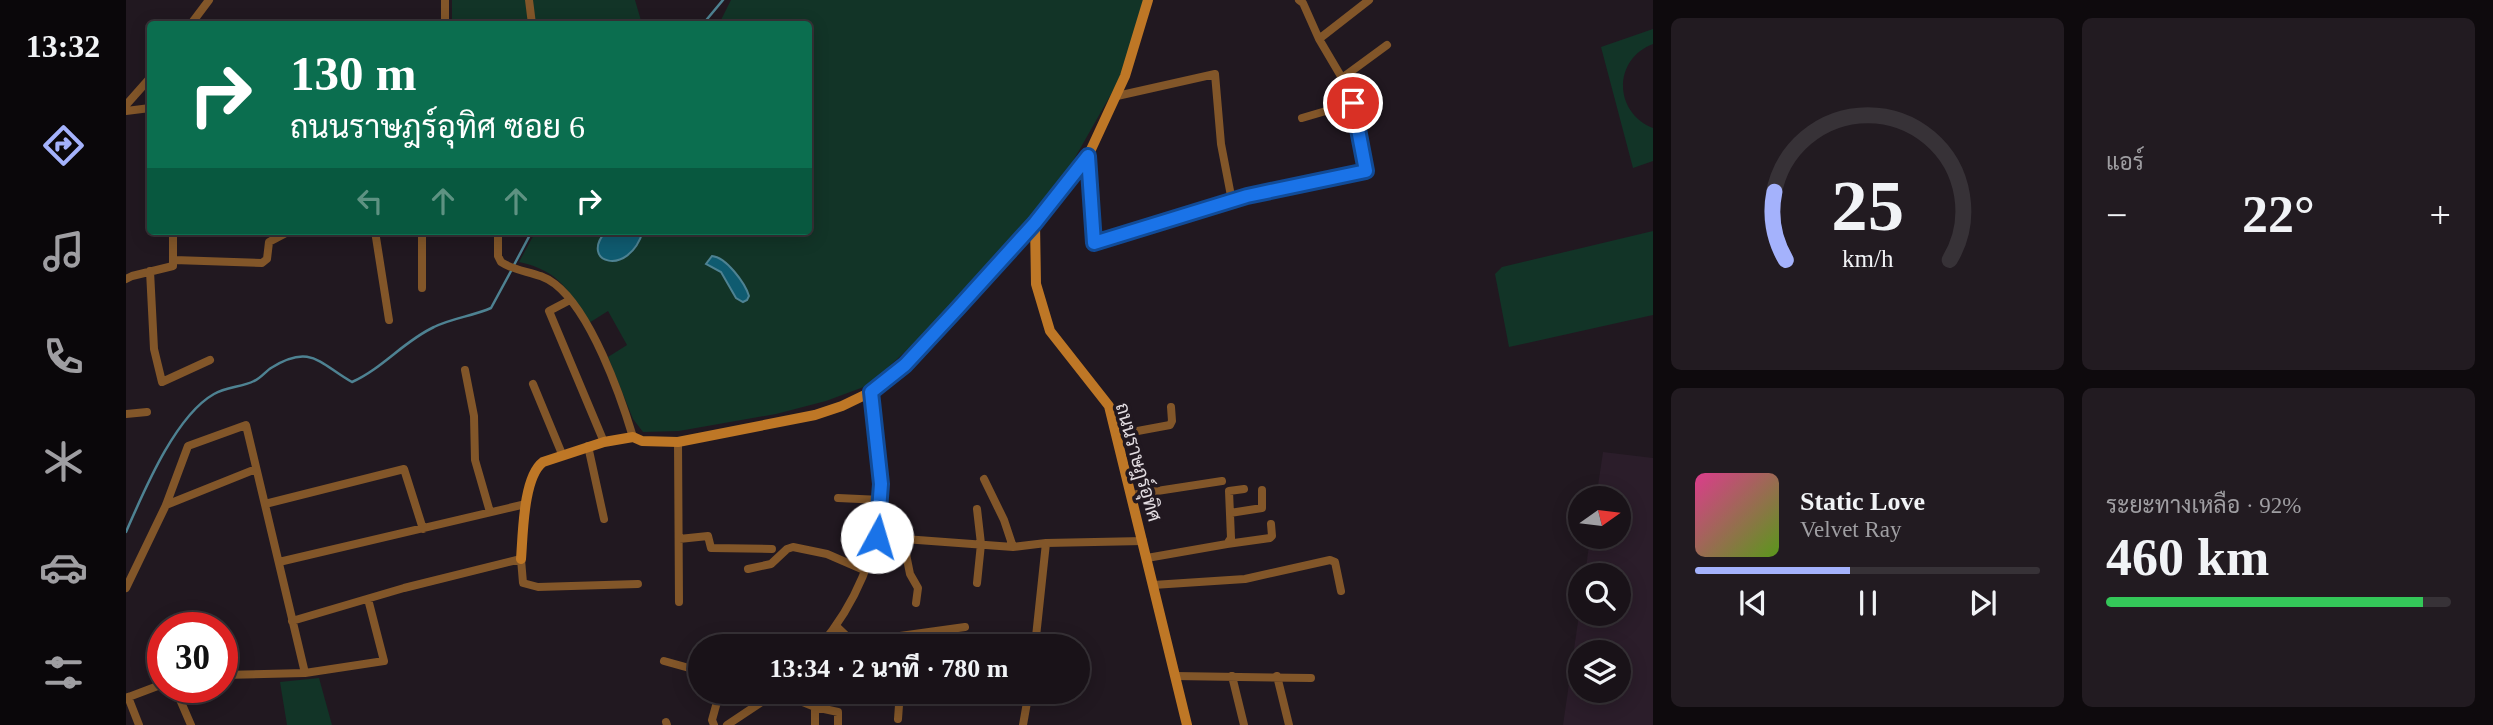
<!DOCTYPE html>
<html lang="th">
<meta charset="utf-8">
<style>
:root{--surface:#191218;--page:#221b21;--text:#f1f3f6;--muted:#9f9ea2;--line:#373237;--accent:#a4b2fc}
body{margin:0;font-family:"Times New Roman",Sarabun,serif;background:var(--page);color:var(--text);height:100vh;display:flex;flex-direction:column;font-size:26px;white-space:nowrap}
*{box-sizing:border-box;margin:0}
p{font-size:23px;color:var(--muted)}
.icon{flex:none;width:38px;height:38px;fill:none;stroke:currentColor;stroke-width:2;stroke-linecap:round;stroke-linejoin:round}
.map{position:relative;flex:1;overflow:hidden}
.details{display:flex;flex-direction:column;gap:18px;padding:18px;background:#0e0a0d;width:840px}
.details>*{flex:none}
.top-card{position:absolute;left:21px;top:21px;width:665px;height:214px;border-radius:7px;box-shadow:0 4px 18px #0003,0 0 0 2px var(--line);background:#0b6e4f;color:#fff;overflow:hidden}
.needle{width:46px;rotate:76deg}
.controls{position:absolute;left:1442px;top:486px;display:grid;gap:14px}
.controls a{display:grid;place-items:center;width:63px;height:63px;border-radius:50%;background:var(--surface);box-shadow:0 4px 18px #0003,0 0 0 2px var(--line);font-size:35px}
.speed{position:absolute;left:21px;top:612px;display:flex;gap:14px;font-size:35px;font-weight:700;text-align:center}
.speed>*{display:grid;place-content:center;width:91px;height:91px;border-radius:50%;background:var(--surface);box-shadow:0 4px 18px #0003,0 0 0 2px var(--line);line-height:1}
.speed .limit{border:10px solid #d22;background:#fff;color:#111}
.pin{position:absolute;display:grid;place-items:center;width:60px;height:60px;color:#fff;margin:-30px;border:4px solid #fff;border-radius:50%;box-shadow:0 2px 7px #0007}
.me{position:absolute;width:77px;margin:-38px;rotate:6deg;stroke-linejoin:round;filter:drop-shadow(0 0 5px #0008)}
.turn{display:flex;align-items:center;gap:24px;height:147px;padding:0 28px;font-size:32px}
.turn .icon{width:91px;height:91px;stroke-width:2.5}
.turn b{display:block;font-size:49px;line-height:60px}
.lanes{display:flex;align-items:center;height:66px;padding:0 28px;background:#0003;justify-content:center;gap:35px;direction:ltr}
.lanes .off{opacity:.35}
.big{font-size:52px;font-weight:800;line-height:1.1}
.details .card{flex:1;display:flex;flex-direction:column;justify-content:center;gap:10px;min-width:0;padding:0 24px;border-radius:10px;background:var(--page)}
.details .dial{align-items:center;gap:0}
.dial svg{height:182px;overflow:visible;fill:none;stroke:var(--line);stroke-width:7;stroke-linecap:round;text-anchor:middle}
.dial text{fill:var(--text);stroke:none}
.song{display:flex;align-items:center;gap:21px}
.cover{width:84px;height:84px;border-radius:10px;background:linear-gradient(135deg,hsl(330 70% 55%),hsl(90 70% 35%))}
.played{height:7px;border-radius:4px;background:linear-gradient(90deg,var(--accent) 45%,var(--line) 45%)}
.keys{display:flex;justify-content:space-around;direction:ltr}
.heat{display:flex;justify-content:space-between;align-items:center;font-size:38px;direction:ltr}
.charge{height:10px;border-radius:5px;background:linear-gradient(90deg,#34c759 92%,var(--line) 0)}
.details .tiles{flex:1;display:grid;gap:18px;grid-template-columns:repeat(2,1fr)}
.trip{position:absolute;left:562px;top:634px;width:402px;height:70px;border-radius:35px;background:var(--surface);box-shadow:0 4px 18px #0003,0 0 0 2px var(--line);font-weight:800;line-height:70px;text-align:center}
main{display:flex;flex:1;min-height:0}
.tabs{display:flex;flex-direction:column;width:126px;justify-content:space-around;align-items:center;background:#0a070a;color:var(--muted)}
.tabs .icon{width:49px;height:49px}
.tabs .on{color:var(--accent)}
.tabs b{font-size:32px;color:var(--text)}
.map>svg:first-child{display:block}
.built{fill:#2b1d2a;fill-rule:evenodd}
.green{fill:#123427}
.water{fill:#0f5b70;stroke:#4e8292;stroke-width:2}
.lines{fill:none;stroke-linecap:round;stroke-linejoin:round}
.stream{stroke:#4e8292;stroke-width:2.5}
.street{stroke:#825629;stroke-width:8}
.secondary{stroke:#be7726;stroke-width:10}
.route-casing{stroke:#114b97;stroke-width:18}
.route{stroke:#1a73e8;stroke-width:12}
.labels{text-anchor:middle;stroke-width:7;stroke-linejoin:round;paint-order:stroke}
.street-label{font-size:19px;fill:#e2dce1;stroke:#211820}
</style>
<main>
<nav class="tabs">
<b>13:32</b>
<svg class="icon on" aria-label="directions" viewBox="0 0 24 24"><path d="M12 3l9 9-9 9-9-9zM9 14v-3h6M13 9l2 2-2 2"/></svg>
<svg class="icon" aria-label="music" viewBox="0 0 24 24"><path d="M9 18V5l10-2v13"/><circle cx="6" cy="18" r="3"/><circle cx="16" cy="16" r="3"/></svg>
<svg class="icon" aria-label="phone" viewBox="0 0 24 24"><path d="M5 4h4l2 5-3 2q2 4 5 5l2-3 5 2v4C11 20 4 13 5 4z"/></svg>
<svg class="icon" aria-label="climate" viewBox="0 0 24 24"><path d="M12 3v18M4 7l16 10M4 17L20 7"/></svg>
<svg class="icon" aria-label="car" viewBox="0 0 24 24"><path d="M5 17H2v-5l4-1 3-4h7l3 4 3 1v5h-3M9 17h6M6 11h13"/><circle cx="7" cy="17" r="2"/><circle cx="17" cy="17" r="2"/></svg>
<svg class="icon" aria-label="filters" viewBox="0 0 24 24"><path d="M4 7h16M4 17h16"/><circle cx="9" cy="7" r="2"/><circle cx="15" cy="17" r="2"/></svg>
</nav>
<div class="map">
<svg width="1527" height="725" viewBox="0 0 1527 725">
<rect width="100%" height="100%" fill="#211820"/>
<path class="built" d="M1477,452L1527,458V725H1437L1454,608V614H1493V576H1459L1464,537H1493V499H1470ZM1454,653H1493V691H1454Z"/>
<path class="green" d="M326,0H509L516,24H326Z
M605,0H1020L993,80L946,163L871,258L810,323L743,385L700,401L650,414L553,431L517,432L507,419L482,357L501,345L482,311L463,323C442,290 434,271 393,262L410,231H682V24H593Z
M1527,29V44C1487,59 1487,112 1527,128V161L1507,168L1475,47Z
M1527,231V315L1383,347L1369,274L1376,267Z
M193,678L206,725H161L154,682Z"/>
<path class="water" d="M480,231H517C503,278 452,263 480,231Z
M586,256C600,257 619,283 623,296L621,300L617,302L610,298L595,272L580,264Z"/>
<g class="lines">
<path class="stream" d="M577,24L597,0
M388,265L406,231
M0,532C18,491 49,416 88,394C100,387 116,387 128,381C135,378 140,371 145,368C185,343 194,364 226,382C257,368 278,341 308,327C326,318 347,316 365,308L385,271"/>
<path class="street" d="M319,0V24
M403,0L406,24
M65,24L83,0
M1193,39L1243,0
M1216,78L1261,45
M991,96L1089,74L1095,144L1106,201
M0,105L24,78
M0,111L24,108
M1176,118L1227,103
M962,156L968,242L1121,196L1240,171L1227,103L1216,78L1193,39L1177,3L1173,0
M249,231L263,320
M372,231V256L375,262C391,273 413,271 429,284C465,312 494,394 507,437
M48,260L136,263L141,259L143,242L160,233
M24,271L28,349L36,382L84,360
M0,279L6,276L47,266V231
M296,288V231
M444,300L423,311L478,442
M339,370L348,416L349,460L364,512
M407,384L436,454
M0,414L21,412
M990,435L1044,425L1046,421L1045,407
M552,442L553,602
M462,446L478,519
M858,479L878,520L887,547
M1005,495L1096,481
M712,498L755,500
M139,504L278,469L297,529
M40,505L130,469
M1104,513L1136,508V490
M751,537L887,547L920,543L1017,541
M553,539L582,536L585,548L646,549
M777,539L784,574L792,588L790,603
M1101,544L1144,538L1146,536L1145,524
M1021,558L1101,544L1105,538L1103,491L1118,489
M153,562L400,504
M622,569L645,564L661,549L667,547L701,554L738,570
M851,583L855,544L851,509
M1027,585L1119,579L1204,560L1209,562L1215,591
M0,588L40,505L62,446L120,425L179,673
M166,621L278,588L395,559L397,583L412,587L512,584
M711,627L731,646
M694,646C729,605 752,552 755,499C757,464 749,427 745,392
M763,646L774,636L839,627
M909,646L920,543
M538,661L574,671
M96,675L179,673L258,661L242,599
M1049,676L1185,678
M1106,676L1118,725
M1151,676L1163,725
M49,688L65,725
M652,692L689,707L712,712V725
M2,697L13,725
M0,698L37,684
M689,707V725
M772,719L774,691
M540,722L541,725
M588,725L586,720L594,691
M601,725L652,691
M897,725L903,691"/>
<path class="secondary" d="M1022,0L999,76L962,156L909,223L910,284L924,331L983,406L1061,725
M395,559C397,535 397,477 417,462L478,442L507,437L516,441L552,442L689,415L716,406L745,392L779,365L909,224"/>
</g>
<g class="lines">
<g class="route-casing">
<path id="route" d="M751,537L755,484L745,392L779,365L831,309L909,223L962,156L968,243L1121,196L1240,171L1227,103"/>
</g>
<use href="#route" class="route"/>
</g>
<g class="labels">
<g class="street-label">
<text transform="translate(1013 462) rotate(74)" y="7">ถนนราษฎร์อุทิศ</text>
</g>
</g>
</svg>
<div class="controls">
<a><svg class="needle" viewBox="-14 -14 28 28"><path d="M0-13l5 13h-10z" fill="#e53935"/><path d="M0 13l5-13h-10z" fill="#9f9ea2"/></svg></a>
<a><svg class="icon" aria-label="search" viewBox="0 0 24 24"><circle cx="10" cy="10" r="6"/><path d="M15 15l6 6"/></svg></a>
<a><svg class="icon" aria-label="layers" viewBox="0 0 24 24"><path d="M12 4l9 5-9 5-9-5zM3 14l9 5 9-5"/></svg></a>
</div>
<div class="speed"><div class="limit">30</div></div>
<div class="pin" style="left:1227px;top:103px;background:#d93025"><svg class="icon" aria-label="arrive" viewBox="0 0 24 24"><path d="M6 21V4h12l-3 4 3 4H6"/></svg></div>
<svg class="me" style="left:751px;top:537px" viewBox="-20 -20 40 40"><circle r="19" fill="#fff"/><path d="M0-13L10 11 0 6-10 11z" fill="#1a73e8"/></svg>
<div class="trip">13:34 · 2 นาที · 780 m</div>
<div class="top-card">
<div class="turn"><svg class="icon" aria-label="right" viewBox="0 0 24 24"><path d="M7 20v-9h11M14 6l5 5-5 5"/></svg><div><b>130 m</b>ถนนราษฎร์อุทิศ ซอย 6</div></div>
<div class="lanes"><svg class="icon off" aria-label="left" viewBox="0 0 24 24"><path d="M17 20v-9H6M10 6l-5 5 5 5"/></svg><svg class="icon off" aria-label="ahead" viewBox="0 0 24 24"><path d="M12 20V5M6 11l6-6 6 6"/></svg><svg class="icon off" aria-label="ahead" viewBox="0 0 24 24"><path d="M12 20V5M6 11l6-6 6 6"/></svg><svg class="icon" aria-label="right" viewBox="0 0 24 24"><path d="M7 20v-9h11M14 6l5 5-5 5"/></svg></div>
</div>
</div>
<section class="details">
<div class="tiles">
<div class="card dial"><svg viewBox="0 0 100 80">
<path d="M14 69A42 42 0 1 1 86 69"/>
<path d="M14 69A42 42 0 0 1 9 39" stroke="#a4b2fc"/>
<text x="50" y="56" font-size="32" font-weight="700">25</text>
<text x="50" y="72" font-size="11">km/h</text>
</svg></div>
<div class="card"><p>แอร์</p>
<div class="heat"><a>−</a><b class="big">22°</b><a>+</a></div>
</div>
<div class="card">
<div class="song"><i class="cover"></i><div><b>Static Love</b><p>Velvet Ray</p></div></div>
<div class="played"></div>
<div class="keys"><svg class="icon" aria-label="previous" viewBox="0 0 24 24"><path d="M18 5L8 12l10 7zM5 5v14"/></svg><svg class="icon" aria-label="pause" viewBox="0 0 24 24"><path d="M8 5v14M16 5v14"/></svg><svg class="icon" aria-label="next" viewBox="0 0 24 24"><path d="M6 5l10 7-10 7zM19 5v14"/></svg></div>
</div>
<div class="card"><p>ระยะทางเหลือ · 92%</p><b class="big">460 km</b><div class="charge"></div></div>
</div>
</section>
</main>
